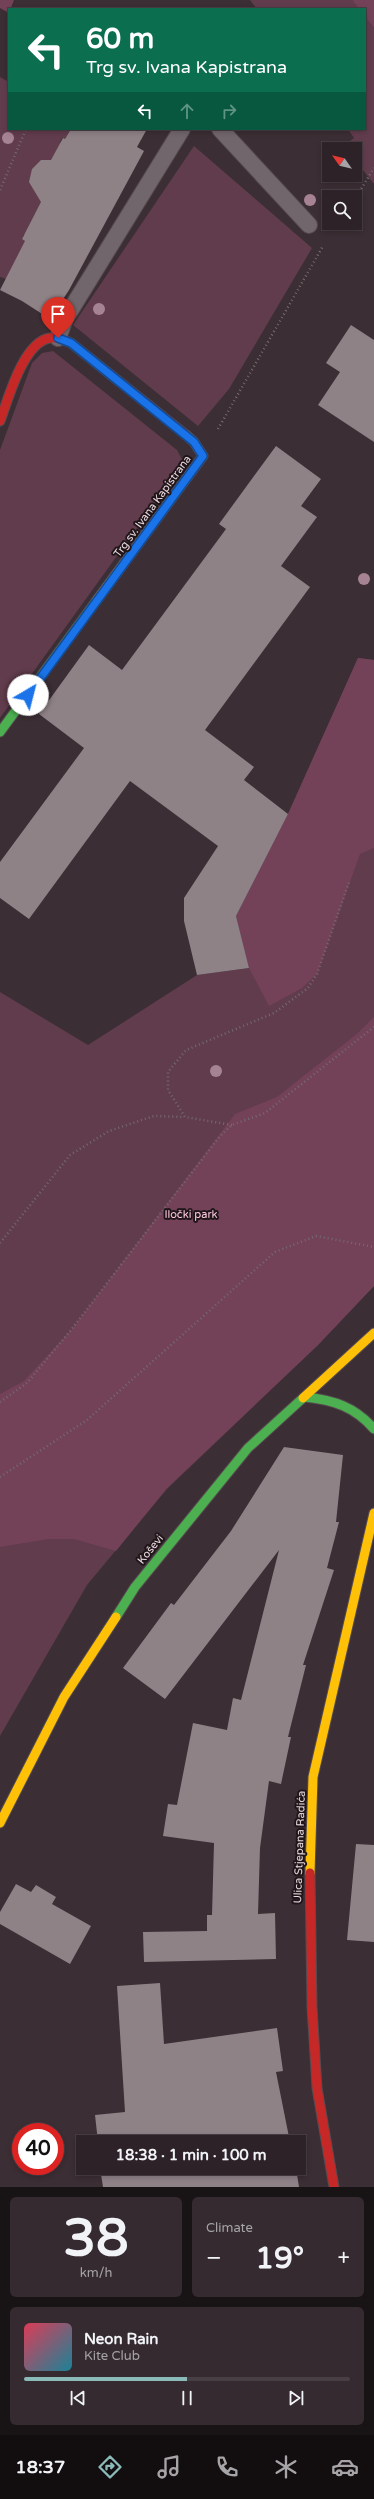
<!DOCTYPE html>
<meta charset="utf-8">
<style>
:root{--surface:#2c2227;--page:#342a2f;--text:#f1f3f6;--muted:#a6a4a7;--line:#483f44;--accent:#8bbbb9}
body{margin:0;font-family:"Varela Round",sans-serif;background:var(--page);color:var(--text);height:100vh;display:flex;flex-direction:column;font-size:15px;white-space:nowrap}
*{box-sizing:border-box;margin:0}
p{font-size:13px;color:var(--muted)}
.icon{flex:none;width:22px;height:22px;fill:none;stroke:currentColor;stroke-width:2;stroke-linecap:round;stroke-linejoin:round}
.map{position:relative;height:2187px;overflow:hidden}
.details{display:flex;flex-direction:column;gap:10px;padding:10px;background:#181315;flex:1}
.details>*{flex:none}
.hud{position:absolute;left:8px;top:8px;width:358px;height:122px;border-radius:0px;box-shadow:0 2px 6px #0003,0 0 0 1px var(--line);background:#0b6e4f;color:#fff;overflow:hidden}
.needle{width:26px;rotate:304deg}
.controls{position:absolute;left:322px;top:142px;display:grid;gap:8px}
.controls a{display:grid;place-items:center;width:40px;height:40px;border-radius:0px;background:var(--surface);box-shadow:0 2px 6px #0003,0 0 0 1px var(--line);font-size:20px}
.speed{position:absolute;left:12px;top:2123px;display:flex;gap:8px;font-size:20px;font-weight:700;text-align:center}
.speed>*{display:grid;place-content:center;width:52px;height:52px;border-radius:50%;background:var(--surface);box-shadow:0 2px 6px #0003,0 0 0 1px var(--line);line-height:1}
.speed .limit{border:6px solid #d22;background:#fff;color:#111}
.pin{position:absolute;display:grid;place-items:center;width:34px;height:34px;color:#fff;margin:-41px -17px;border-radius:50% 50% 50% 0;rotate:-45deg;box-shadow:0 0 4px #0007}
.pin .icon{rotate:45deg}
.me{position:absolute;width:44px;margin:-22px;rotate:37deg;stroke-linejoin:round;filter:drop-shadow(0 0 3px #0008)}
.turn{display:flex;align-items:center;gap:14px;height:84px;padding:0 12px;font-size:18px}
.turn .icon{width:52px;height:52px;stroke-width:2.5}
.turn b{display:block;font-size:28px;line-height:34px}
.lanes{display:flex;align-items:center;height:38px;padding:0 12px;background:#0003;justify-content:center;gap:20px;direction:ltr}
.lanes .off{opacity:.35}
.big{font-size:30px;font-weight:800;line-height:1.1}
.details .tile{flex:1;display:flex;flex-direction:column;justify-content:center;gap:6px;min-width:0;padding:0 14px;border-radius:6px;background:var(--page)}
.details .dial{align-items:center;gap:0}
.dial b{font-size:52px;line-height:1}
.song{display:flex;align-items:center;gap:12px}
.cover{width:48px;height:48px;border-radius:6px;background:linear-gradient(135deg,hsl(350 70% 55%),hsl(190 70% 35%))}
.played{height:4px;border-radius:2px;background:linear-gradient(90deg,var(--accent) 50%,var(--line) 50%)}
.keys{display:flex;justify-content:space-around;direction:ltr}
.heat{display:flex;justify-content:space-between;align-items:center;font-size:22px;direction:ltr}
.details .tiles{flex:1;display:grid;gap:10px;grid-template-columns:1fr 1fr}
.tile:last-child{grid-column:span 2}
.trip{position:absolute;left:76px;top:2135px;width:230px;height:40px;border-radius:0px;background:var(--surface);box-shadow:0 2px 6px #0003,0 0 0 1px var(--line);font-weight:800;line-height:40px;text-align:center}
.menu{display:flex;height:64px;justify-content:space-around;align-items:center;background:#120e10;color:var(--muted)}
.menu .icon{width:28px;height:28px}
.menu .current{color:var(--accent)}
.menu b{font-size:18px;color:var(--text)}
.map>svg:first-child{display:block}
.green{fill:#613c4c}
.forest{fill:#734259}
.building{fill:#8e8287}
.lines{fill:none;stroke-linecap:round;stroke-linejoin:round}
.lane-casing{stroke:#564a4f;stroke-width:18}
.fast-casing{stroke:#564a4f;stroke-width:11}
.slow-casing{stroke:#564a4f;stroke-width:11}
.jam-casing{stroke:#564a4f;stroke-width:11}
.path{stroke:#746a6f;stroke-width:2.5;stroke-dasharray:1 3;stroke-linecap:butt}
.lane{stroke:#71666b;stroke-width:16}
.fast{stroke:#4caf50;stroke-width:9}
.slow{stroke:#ffc107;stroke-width:9}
.jam{stroke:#c62828;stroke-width:9}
.tree{fill:#a68392}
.route-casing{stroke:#114b97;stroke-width:10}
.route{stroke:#1a73e8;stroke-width:7}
.labels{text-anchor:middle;stroke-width:4;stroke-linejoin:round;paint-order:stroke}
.street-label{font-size:11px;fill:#eadae0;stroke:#20161a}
.park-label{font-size:11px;fill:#fdc8de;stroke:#20161a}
</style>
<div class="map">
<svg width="374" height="2187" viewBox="0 0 374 2187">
<rect width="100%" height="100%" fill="#3b2e34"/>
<path class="green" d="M250,0H352L359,9H257Z
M365,17L374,28V184L355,160V149H346L343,146L354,138L348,129H365Z
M0,77L9,82V129H71L65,139L62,138L60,142L64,144L55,160H41L55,203C35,213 34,215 27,235L24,234L22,239L32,245L12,281L0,277Z
M194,146L312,248L229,389L198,426L73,325Z
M53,351L177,450L184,463L0,718V450L32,363L42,353Z
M358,658L374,660V1286L318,1345L167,1489L87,1585L0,1736V992L88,1045L197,975L249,968L236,916L288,814Z"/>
<path class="forest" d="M0,0H14L9,13L0,8Z
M352,0H374V28L365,17V9H359Z
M358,658L374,660V848L360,854L317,974L302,988L269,1006L249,968L236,916L288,814Z
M374,1017V1286L318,1345L167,1488L116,1551L74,1539H48L0,1547V1394L24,1381L71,1330L235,1114L277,1097L358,1033Z"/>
<path class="building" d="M71,129H147L137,147L144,151L69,290L50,319L22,301L0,290L25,241L22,239L41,202L29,182L32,169L41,160H51L63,138L65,139Z
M351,325L374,340V442L318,405L340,372L326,363Z
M276,446L321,479L301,506L317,517L281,566L310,587L205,730L254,767L244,780L288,814L236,916L249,968L197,975L184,921V898L218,846L130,781L29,919L0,898V862L84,748L39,714L89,645L122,670L226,529L219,524Z
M284,1447L343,1455L336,1522H339L327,1568L334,1570L303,1665H306L288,1737H291L281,1784L269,1781L260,1848L258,1914L275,1913L276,1959L144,1962L143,1932L207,1931V1915H212L214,1843L163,1836L168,1804L177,1805L193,1723L227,1730L233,1698L241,1700L279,1550L165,1699L123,1668L171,1603L174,1605L231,1531Z
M356,1844L374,1845V1942L347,1940Z
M16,1884L31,1892L36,1885L56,1897L52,1904L91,1926L70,1964L0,1924V1912Z
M160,1983L164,2044L277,2028L283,2071L276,2072L290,2142H98L95,2115L125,2112L117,1986Z
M100,2168H296L299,2187H103Z"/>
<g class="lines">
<g class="lane-casing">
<path id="lane" d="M220,129L309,225
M58,338L65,319L182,129"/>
</g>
<g class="fast-casing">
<path id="fast" d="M0,732L97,600
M305,1397C334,1400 355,1407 374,1429
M116,1617L135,1587L248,1448L303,1398"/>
</g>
<g class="slow-casing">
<path id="slow" d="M97,600L203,456L194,442L186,435
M303,1398L374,1333
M0,1823L64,1697L116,1617
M310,1873L313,1777L374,1513"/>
</g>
<g class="jam-casing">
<path id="jam" d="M0,421C8,400 23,342 50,338C57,337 64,340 71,343L186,435
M310,1873L312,2007L317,2088L334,2187"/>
</g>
<path class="path" d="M0,190L26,129
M355,199L374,168
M333,230L338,223
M218,429L323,246
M232,1125L185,1117L168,1090V1072L186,1050L274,1013L308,988L317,974L349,882
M0,1243L70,1155L109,1131L154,1116L184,1117
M0,1402L27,1383L71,1330L220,1136L232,1125L265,1113L374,1027
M0,1477L87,1420L275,1252L316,1236L374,1247"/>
<use href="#lane" class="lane"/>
<use href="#fast" class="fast"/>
<use href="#slow" class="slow"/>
<use href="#jam" class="jam"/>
</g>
<g class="tree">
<circle cx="8" cy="138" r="6"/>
<circle cx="310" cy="200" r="6"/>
<circle cx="99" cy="309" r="6"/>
<circle cx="364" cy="579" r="6"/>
<circle cx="216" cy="1071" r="6"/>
</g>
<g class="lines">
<g class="route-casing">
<path id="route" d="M28,695L203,456L194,442L71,343L58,338"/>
</g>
<use href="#route" class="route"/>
</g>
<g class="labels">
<g class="street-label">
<text transform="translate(152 506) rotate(-54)" y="4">Trg sv. Ivana Kapistrana</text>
<text transform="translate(150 1549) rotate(-51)" y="4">Koševi</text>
<text transform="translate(299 1847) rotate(-88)" y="4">Ulica Stjepana Radića</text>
</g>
<g class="park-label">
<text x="191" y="1218">Iločki park</text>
</g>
</g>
</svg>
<div class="controls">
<a><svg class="needle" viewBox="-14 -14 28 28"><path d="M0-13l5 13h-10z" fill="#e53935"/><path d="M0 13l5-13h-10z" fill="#a6a4a7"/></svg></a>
<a><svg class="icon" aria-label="search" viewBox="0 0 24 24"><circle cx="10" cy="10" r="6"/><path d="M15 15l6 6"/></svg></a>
</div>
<div class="speed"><div class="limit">40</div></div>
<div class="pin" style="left:58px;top:338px;background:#d93025"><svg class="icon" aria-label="arrive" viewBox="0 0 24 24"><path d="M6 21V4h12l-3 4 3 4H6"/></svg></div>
<svg class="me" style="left:28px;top:695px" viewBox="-20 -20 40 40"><circle r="19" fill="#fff"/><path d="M0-13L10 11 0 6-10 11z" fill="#1a73e8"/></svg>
<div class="trip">18:38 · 1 min · 100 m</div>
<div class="hud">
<div class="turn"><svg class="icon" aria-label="left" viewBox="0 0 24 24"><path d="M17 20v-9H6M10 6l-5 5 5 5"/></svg><div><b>60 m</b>Trg sv. Ivana Kapistrana</div></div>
<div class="lanes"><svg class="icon" aria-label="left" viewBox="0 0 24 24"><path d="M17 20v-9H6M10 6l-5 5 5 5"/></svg><svg class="icon off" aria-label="ahead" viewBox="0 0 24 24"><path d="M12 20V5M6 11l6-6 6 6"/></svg><svg class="icon off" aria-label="right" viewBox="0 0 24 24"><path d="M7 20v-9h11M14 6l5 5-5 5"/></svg></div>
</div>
</div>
<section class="details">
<div class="tiles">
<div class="tile dial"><b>38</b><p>km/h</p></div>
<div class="tile"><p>Climate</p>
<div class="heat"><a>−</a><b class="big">19°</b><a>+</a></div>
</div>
<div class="tile">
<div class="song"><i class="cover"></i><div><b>Neon Rain</b><p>Kite Club</p></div></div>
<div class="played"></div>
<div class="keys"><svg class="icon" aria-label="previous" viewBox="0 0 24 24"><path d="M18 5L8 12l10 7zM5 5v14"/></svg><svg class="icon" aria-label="pause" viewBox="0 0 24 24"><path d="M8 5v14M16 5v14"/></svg><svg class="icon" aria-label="next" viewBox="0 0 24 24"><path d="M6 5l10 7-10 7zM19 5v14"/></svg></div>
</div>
</div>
</section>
<nav class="menu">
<b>18:37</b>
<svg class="icon current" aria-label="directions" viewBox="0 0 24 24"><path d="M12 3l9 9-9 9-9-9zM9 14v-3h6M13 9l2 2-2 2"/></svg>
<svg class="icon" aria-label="music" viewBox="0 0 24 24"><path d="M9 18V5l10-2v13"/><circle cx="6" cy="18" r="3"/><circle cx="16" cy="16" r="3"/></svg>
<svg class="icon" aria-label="phone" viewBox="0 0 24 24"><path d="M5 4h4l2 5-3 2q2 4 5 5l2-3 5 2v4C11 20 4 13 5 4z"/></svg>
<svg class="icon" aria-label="climate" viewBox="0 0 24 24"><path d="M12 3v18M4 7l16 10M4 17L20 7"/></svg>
<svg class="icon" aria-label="car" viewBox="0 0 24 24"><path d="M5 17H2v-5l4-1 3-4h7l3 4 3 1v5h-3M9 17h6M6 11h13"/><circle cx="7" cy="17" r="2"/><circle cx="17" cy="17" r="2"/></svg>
</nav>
